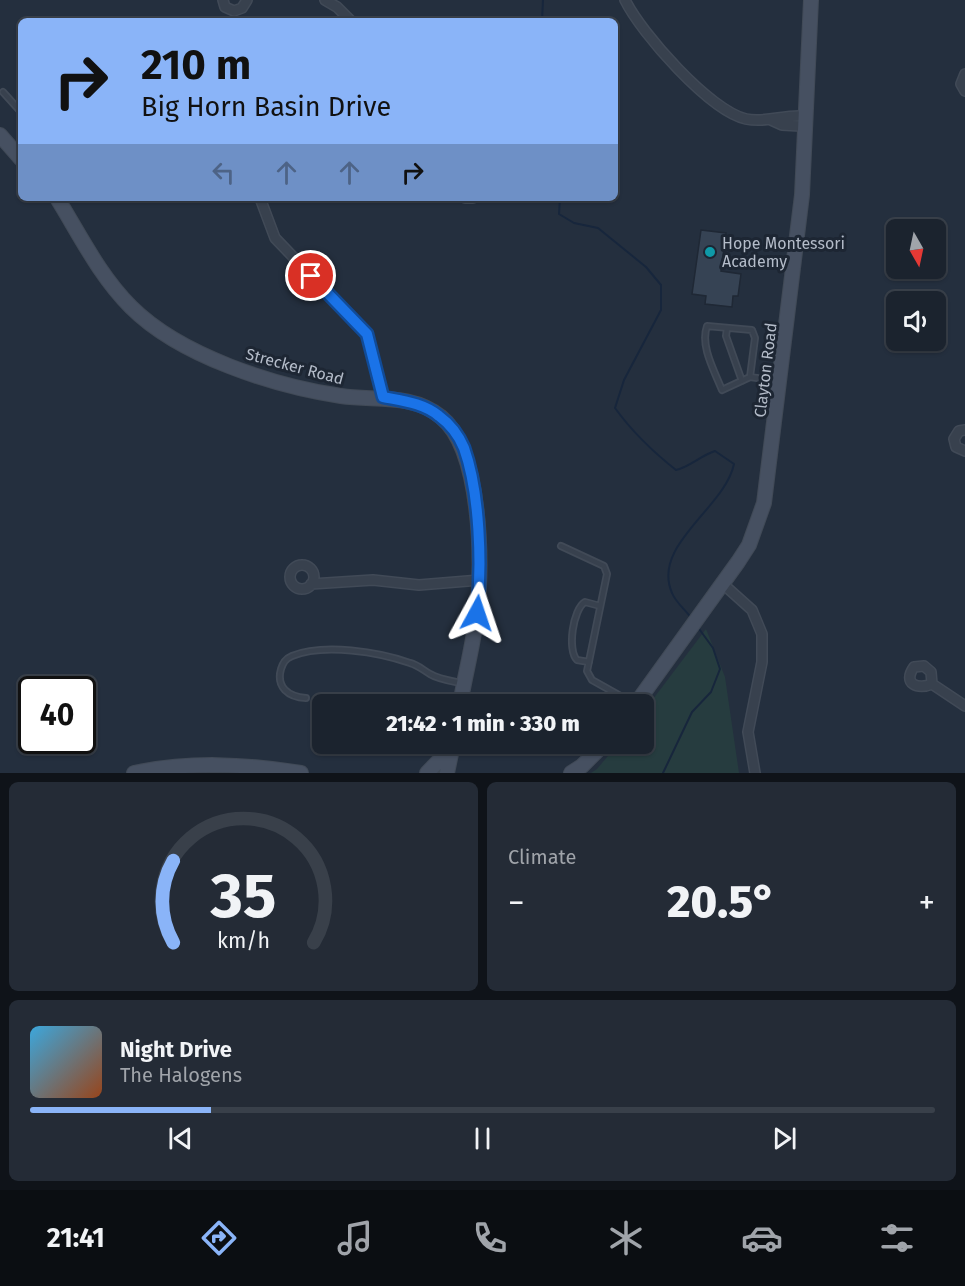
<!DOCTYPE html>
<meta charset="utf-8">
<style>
:root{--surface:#1b232e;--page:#242b36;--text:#f1f3f6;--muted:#a0a4aa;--line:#39404a;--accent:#8ab4f8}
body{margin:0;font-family:"Fira Sans",sans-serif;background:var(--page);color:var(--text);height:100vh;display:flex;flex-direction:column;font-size:22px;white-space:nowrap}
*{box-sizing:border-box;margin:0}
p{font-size:20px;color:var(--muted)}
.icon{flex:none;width:33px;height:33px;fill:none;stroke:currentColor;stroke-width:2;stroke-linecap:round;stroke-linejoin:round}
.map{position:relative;height:773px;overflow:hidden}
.sheet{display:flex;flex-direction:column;gap:9px;padding:9px;background:#0f1319;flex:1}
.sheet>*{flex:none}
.guide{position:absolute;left:18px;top:18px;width:600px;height:183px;border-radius:9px;box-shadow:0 2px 4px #0004,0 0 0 2px var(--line);background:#8ab4f8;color:#111;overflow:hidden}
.needle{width:39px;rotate:171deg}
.buttons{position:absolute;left:886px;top:219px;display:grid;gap:12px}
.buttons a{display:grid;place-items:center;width:60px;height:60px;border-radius:9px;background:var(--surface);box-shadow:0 2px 4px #0004,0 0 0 2px var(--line);font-size:30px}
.speed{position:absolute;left:18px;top:676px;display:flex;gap:12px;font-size:30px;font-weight:700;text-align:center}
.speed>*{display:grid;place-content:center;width:78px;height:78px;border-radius:50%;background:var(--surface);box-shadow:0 2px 4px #0004,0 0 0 2px var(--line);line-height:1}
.speed .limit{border:3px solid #111;border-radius:9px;background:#fff;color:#111}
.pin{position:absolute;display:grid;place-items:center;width:51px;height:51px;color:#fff;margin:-26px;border:3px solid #fff;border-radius:50%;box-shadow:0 2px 6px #0007}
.me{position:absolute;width:66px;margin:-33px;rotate:5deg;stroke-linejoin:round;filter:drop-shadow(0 0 4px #0008)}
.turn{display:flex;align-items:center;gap:21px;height:126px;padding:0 24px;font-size:27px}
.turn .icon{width:78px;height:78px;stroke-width:2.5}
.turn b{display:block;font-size:42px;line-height:51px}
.lanes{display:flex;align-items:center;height:57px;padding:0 24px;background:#0003;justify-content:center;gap:30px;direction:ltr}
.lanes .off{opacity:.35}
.big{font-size:45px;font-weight:800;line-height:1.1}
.sheet .widget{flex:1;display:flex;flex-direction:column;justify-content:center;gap:9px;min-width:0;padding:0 21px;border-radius:9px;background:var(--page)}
.sheet .dial{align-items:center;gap:0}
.dial svg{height:156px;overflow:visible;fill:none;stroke:var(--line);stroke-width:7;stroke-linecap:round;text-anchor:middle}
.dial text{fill:var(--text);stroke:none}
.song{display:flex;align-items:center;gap:18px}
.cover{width:72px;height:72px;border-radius:9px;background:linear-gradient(135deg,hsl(200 70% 55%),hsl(20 70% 35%))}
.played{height:6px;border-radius:3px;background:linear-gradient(90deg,var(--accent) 20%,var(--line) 20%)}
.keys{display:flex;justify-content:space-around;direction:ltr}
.heat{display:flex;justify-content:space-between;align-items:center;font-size:33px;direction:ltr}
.sheet .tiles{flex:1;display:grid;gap:9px;grid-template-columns:1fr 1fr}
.widget:last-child{grid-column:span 2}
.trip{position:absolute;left:312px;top:694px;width:342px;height:60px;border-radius:9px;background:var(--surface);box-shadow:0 2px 4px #0004,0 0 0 2px var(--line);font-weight:800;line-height:60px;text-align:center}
.menu{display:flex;height:96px;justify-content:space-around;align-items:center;background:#0b0e12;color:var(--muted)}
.menu .icon{width:42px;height:42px}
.menu .on{color:var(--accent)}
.menu b{font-size:27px;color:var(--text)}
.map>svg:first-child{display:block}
.green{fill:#263c3f}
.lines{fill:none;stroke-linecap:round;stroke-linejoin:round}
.stream{stroke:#17263c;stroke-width:2}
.building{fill:#364354;stroke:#1f2835;stroke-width:1.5}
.lane-casing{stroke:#414a57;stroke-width:8}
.street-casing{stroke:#414a57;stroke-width:12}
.secondary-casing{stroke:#414a57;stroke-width:16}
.lane{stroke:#38414e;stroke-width:4.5}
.street{stroke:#38414e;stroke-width:9}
.secondary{stroke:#465061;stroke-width:14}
.route-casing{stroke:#114b97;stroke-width:15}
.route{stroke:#1a73e8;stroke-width:10}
.culture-dot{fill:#0f9aa8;stroke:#1d2633;stroke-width:2}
.labels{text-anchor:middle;stroke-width:6;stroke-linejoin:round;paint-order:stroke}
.poi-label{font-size:16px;fill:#b4bcc9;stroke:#1d2633;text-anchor:start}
.street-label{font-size:16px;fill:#b4bcc9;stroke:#1d2633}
</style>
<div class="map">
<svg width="965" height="773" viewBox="0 0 965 773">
<rect width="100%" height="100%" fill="#242f3e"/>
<path class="green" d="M706,629L725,677L739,773H591L597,769L618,744H644V711Z"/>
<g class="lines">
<path class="stream" d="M542,21L543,0
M560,198L559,214L574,223L598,228L646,267L661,285V310L624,380L615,408C633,433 652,451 676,470C691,466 700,456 715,451L734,464C725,508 651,545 672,593C676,603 686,610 692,619
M663,773L692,712L711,692L720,669L713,648L697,626"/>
</g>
<path class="building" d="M701,230L726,233L721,271L741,274L738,296H733L732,307L705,304L706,296L692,294Z"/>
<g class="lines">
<g class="lane-casing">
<path id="lane" d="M3,92L21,112
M727,328L726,336L742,381
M750,377L722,390C714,370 700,346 707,326L752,330L755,338L750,377L778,381
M561,546L604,566L607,574L587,671L592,680L633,703
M589,662L577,660C567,650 573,609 585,602L600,606
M306,698C288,697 276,687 281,669C283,663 285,659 292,656C324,643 379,652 410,663C418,665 423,670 430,674C438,679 451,681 461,683"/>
</g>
<g class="street-casing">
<path id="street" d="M223,0L225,7L234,11L242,8L247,0
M325,0L337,7L351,21
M625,0C641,33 710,111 746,119C765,123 783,115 801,116L807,121L800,126L782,125L771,120
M965,74L961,84L965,91
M260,198L275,238L367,334L383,397
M465,198H473
M965,430L959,431L954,439L956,447L965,451
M290 577a12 12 0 1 1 24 0a12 12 0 1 1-24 0Z
M311,584L373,580L419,585L480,580
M723,584L752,610L762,634V662L748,732L755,773
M924,666L931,672L932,684C918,690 902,684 914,667Z
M932,684L965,706"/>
</g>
<g class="secondary-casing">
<path id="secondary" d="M0,135L21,159
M57,198C80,235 99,275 131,307C180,356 274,386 341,396C375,401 412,393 441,417C481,449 483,563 477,611C474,643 465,674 460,705
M635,705L738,562L749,545L764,503L802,195L811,0
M134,773C191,761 244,764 301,773
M427,773L452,747
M447,773L452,749
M571,773L582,766L604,744"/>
</g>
<use href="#lane" class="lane"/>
<use href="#street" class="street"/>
<use href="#secondary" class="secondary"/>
</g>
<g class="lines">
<g class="route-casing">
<path id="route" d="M311,276L367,334L383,397C403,401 423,403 439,416C450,424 459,436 464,448C480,493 482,565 477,613"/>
</g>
<use href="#route" class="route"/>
</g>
<circle class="culture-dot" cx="710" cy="252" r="6"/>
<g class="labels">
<g class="poi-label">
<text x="722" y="249">Hope Montessori<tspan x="722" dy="18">Academy</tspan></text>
</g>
<g class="street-label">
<text transform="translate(295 366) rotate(15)" y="6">Strecker Road</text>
<text transform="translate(765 370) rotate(-83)" y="6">Clayton Road</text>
</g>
</g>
</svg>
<div class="buttons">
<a><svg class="needle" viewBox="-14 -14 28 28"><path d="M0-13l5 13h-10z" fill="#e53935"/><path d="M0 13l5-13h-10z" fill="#a0a4aa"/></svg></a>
<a><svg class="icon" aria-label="sound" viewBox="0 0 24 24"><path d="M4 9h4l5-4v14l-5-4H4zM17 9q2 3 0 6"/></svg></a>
</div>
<div class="speed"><div class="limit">40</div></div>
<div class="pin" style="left:311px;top:276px;background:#d93025"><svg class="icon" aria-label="arrive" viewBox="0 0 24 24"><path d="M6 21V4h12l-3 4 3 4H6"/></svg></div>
<svg class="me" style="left:477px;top:613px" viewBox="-20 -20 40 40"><path d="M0-17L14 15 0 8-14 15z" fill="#1a73e8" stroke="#fff" stroke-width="4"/></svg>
<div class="trip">21:42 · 1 min · 330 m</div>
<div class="guide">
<div class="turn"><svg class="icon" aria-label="right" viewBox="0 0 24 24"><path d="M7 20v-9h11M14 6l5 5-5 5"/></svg><div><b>210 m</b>Big Horn Basin Drive</div></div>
<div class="lanes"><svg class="icon off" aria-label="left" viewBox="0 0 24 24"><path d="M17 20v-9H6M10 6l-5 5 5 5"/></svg><svg class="icon off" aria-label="ahead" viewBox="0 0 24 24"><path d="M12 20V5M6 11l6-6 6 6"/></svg><svg class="icon off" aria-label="ahead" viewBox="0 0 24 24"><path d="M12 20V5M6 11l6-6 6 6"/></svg><svg class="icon" aria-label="right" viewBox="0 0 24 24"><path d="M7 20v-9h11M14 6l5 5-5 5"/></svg></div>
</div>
</div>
<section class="sheet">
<div class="tiles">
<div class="widget dial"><svg viewBox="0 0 100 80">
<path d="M14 69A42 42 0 1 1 86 69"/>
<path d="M14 69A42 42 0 0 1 14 27" stroke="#8ab4f8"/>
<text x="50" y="56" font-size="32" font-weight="700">35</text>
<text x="50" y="72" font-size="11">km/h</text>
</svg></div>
<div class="widget"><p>Climate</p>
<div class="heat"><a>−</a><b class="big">20.5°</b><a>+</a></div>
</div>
<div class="widget">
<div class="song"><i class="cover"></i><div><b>Night Drive</b><p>The Halogens</p></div></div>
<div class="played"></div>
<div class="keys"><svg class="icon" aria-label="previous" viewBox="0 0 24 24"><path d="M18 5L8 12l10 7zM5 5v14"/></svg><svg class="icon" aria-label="pause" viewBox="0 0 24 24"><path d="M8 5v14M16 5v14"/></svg><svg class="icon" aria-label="next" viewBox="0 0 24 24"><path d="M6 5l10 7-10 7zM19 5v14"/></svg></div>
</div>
</div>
</section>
<nav class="menu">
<b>21:41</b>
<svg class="icon on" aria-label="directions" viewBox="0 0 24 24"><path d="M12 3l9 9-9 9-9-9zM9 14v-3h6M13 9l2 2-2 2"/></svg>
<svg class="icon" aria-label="music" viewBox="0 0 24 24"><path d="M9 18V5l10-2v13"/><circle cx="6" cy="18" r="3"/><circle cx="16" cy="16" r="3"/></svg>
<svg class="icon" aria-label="phone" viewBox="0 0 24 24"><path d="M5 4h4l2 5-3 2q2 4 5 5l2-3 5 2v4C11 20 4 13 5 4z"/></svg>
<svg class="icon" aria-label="climate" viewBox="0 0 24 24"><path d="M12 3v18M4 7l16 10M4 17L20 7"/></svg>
<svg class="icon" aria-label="car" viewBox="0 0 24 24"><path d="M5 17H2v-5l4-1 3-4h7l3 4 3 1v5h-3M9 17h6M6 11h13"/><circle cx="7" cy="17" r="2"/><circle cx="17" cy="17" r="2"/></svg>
<svg class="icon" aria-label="filters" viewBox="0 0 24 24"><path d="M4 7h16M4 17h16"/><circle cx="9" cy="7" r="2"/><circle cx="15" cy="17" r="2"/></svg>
</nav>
